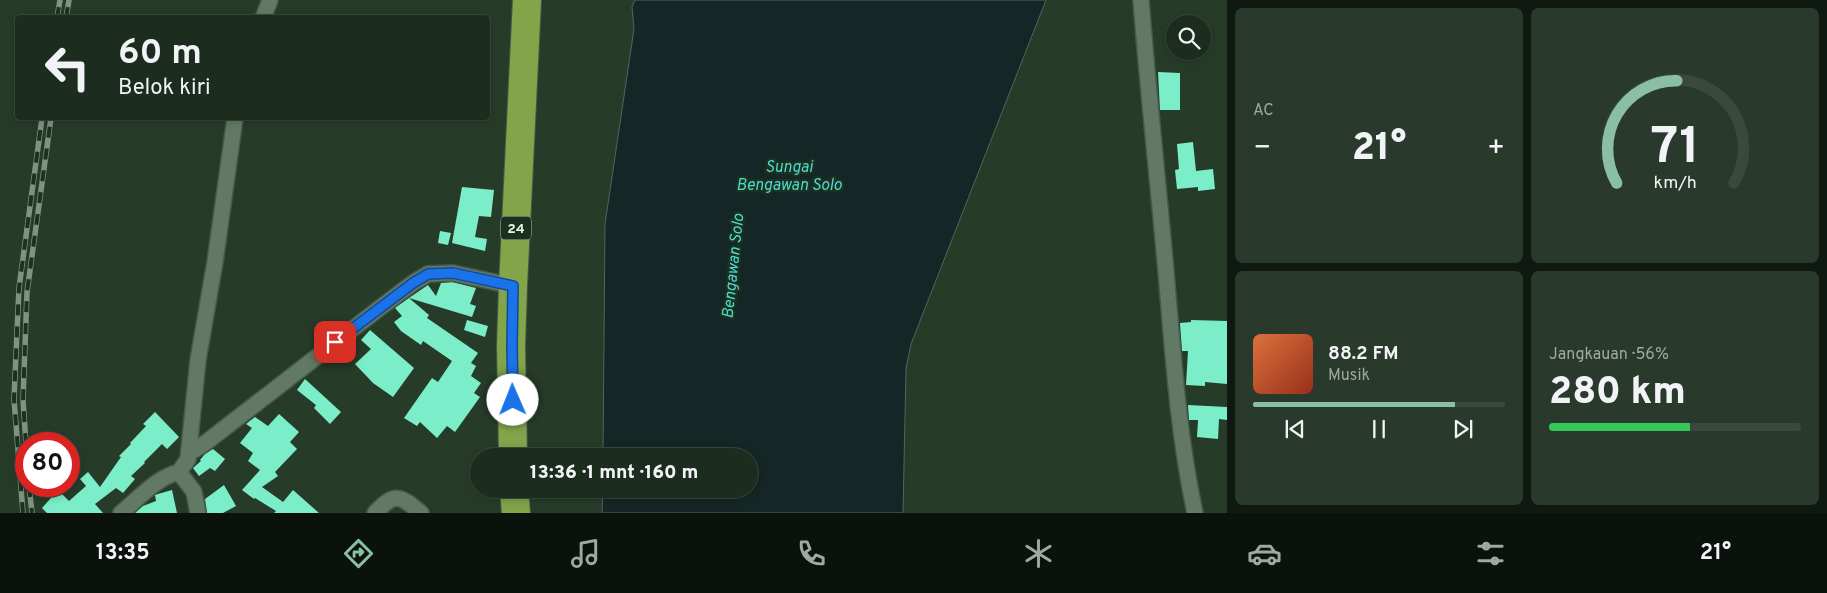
<!DOCTYPE html>
<html lang="id">
<meta charset="utf-8">
<style>
:root{--surface:#1c2d1f;--page:#29392c;--text:#f1f3f6;--muted:#a0a8a4;--line:#3a493d;--accent:#8abfa5}
body{margin:0;font-family:Overpass,sans-serif;background:var(--page);color:var(--text);height:100vh;display:flex;flex-direction:column;font-size:19px;white-space:nowrap}
*{box-sizing:border-box;margin:0}
p{font-size:16px;color:var(--muted)}
.icon{flex:none;width:28px;height:28px;fill:none;stroke:currentColor;stroke-width:2;stroke-linecap:round;stroke-linejoin:round}
.map{position:relative;flex:1;overflow:hidden}
.sheet{display:flex;flex-direction:column;gap:8px;padding:8px;background:#0f1911;width:600px}
.sheet>*{flex:none}
.hud{position:absolute;left:15px;top:15px;width:475px;height:105px;border-radius:5px;box-shadow:0 2px 8px #0003,0 0 0 1px var(--line);background:#1c2d1f;color:var(--text);overflow:hidden}
.tools{position:absolute;left:1166px;top:15px;display:grid;gap:10px}
.tools a{display:grid;place-items:center;width:45px;height:45px;border-radius:50%;background:var(--surface);box-shadow:0 2px 8px #0003,0 0 0 1px var(--line);font-size:25px}
.speed{position:absolute;left:15px;top:432px;display:flex;gap:10px;font-size:25px;font-weight:700;text-align:center}
.speed>*{display:grid;place-content:center;width:65px;height:65px;border-radius:50%;background:var(--surface);box-shadow:0 2px 8px #0003,0 0 0 1px var(--line);line-height:1}
.speed .limit{border:8px solid #d22;background:#fff;color:#111}
.pin{position:absolute;display:grid;place-items:center;width:42px;height:42px;color:#fff;margin:-21px;border-radius:10px;box-shadow:0 2px 8px #0006}
.me{position:absolute;width:55px;margin:-28px;rotate:359deg;stroke-linejoin:round;filter:drop-shadow(0 0 4px #0008)}
.turn{display:flex;align-items:center;gap:18px;height:105px;padding:0 20px;font-size:22px}
.turn .icon{width:65px;height:65px;stroke-width:2.5}
.turn b{display:block;font-size:35px;line-height:42px}
.big{font-size:38px;font-weight:800;line-height:1.1}
.sheet .tile{flex:1;display:flex;flex-direction:column;justify-content:center;gap:8px;min-width:0;padding:0 18px;border-radius:8px;background:var(--page)}
.sheet .dial{align-items:center;gap:0}
.dial svg{height:130px;overflow:visible;fill:none;stroke:var(--line);stroke-width:7;stroke-linecap:round;text-anchor:middle}
.dial text{fill:var(--text);stroke:none}
.song{display:flex;align-items:center;gap:15px}
.cover{width:60px;height:60px;border-radius:8px;background:linear-gradient(135deg,hsl(20 70% 55%),hsl(10 70% 35%))}
.played{height:5px;border-radius:2px;background:linear-gradient(90deg,var(--accent) 80%,var(--line) 80%)}
.keys{display:flex;justify-content:space-around;direction:ltr}
.heat{display:flex;justify-content:space-between;align-items:center;font-size:28px;direction:ltr}
.charge{height:8px;border-radius:4px;background:linear-gradient(90deg,#34c759 56%,var(--line) 0)}
.sheet .tiles{flex:1;display:grid;gap:8px;grid-template-columns:repeat(2,1fr)}
.trip{position:absolute;left:470px;top:448px;width:288px;height:50px;border-radius:25px;background:var(--surface);box-shadow:0 2px 8px #0003,0 0 0 1px var(--line);font-weight:800;line-height:50px;text-align:center}
.dock{display:flex;height:80px;justify-content:space-around;align-items:center;background:#0b120c;color:var(--muted)}
.dock .icon{width:35px;height:35px}
.dock .current{color:var(--accent)}
.dock b{font-size:22px;color:var(--text)}
main{display:flex;flex:1;min-height:0}
.map>svg:first-child{display:block}
.water{fill:#142625;stroke:#546460}
.building{fill:#7beec9}
.lines{fill:none;stroke-linecap:round;stroke-linejoin:round}
.street-casing{stroke:#465a4a;stroke-width:18}
.highway-casing{stroke:#465a4a;stroke-width:30}
.street{stroke:#627a65;stroke-width:15}
.highway{stroke:#82a54a;stroke-width:28}
.rail-casing{stroke:#809282;stroke-width:5.5}
.rail{stroke:#1c3220;stroke-width:4;stroke-dasharray:11;stroke-linecap:butt}
.route-casing{stroke:#114b97;stroke-width:12}
.route{stroke:#1a73e8;stroke-width:9}
.labels{text-anchor:middle;stroke-width:5;stroke-linejoin:round;paint-order:stroke}
.shield{fill:#1c3220;stroke:#abbaad;stroke-width:1}
.shield-label{font-size:14px;font-weight:bold;fill:#e8f5e9}
.water-label{font-size:16px;font-style:italic;fill:#4ddad5;stroke:#1c3220}
</style>
<main>
<div class="map">
<svg width="1227" height="513" viewBox="0 0 1227 513">
<rect width="100%" height="100%" fill="#263c29"/>
<path class="water" d="M635,0H1046L911,344L906,368L903,513H602L603,489H749V456H603L605,224L634,29L632,7Z"/>
<path class="building" d="M1158,72L1180,73V110H1160Z
M1193,142L1196,171L1213,169L1215,189L1198,191V187L1177,189L1175,170L1179,169L1177,144Z
M462,187L494,190L491,217L479,216L475,237L487,239L485,251L452,243Z
M440,231L451,233L448,245L438,243Z
M452,282L476,288L470,304L476,306L472,317L409,298L428,285L436,296L441,283Z
M409,298L429,315L427,318L478,353L471,363L476,366L471,376L481,383L474,393L480,397L455,432L447,426L437,438L420,422L417,426L404,418L432,378L438,382L452,361L423,341L421,345L401,331L394,322L402,316L395,308Z
M467,320L488,326L485,337L464,330Z
M1191,320L1227,321V384L1205,382V386L1186,385L1188,351H1182L1180,323L1191,322Z
M370,330L414,368L393,397L373,383L355,364L371,349L361,340Z
M305,379L341,412L330,424L314,408L316,405L297,390Z
M1188,405L1227,407V420L1219,419L1218,439L1197,437L1198,420H1189Z
M155,412L179,437L167,449L162,444L144,462L145,463L131,476L135,479L123,493L116,488L95,504L103,513H47L42,508L58,490L69,501L86,486L80,479L88,472L100,487L121,457L119,456L131,444L130,443L146,426L143,424Z
M279,414L299,432L290,442L297,449L275,472L278,476L262,487L283,502L293,490L319,513H274L276,511L255,498L254,499L242,490L260,470L248,461L253,453L240,443L252,428L246,424L255,417L268,426Z
M213,449L225,459L215,471L210,468L199,476L193,468L201,461L200,460L205,454Z
M224,485L236,506L223,513H207L205,499Z
M172,490L177,513H135L143,506L156,501L155,495L158,494Z"/>
<g class="lines">
<g class="street-casing">
<path id="street" d="M1141,0C1148,91 1158,181 1166,272C1173,353 1178,434 1195,513
M263,18L270,0
M189,453L204,444L381,307L413,283L428,274L453,273L513,286
M179,472L188,459L198,360L215,262L235,118
M121,513C138,499 157,477 179,472L194,492L198,513
M375,513C395,492 400,495 421,513"/>
</g>
<g class="highway-casing">
<path id="highway" d="M513,456L511,346L513,286L527,0
M514,489L516,513"/>
</g>
<use href="#street" class="street"/>
<use href="#highway" class="highway"/>
<g class="rail-casing">
<path id="rail" d="M57,18L60,0
M66,18L69,0
M26,444L23,400L27,292L51,118
M29,486L32,513
M23,513L14,399L19,288L42,118"/>
</g>
<use href="#rail" class="rail"/>
</g>
<g class="lines">
<g class="route-casing">
<path id="route" d="M335,342L413,283L428,274L453,273L513,286L512,346L513,400"/>
</g>
<use href="#route" class="route"/>
</g>
<g class="labels">
<rect class="shield" x="501" y="216.5" width="30" height="23" rx="4"/>
<g class="shield-label">
<text x="516" y="233">24</text>
</g>
<g class="water-label">
<text x="789" y="172">Sungai<tspan x="789" dy="18">Bengawan Solo</tspan></text>
<text transform="translate(732 266) rotate(-84)" y="6">Bengawan Solo</text>
</g>
</g>
</svg>
<div class="tools">
<a><svg class="icon" aria-label="search" viewBox="0 0 24 24"><circle cx="10" cy="10" r="6"/><path d="M15 15l6 6"/></svg></a>
</div>
<div class="speed"><div class="limit">80</div></div>
<div class="pin" style="left:335px;top:342px;background:#d93025"><svg class="icon" aria-label="arrive" viewBox="0 0 24 24"><path d="M6 21V4h12l-3 4 3 4H6"/></svg></div>
<svg class="me" style="left:513px;top:400px" viewBox="-20 -20 40 40"><circle r="19" fill="#fff"/><path d="M0-13L10 11 0 6-10 11z" fill="#1a73e8"/></svg>
<div class="trip">13:36 · 1 mnt · 160 m</div>
<div class="hud">
<div class="turn"><svg class="icon" aria-label="left" viewBox="0 0 24 24"><path d="M17 20v-9H6M10 6l-5 5 5 5"/></svg><div><b>60 m</b>Belok kiri</div></div>
</div>
</div>
<section class="sheet">
<div class="tiles">
<div class="tile"><p>AC</p>
<div class="heat"><a>−</a><b class="big">21°</b><a>+</a></div>
</div>
<div class="tile dial"><svg viewBox="0 0 100 80">
<path d="M14 69A42 42 0 1 1 86 69"/>
<path d="M14 69A42 42 0 0 1 51 6" stroke="#8abfa5"/>
<text x="50" y="56" font-size="32" font-weight="700">71</text>
<text x="50" y="72" font-size="11">km/h</text>
</svg></div>
<div class="tile">
<div class="song"><i class="cover"></i><div><b>88.2 FM</b><p>Musik</p></div></div>
<div class="played"></div>
<div class="keys"><svg class="icon" aria-label="previous" viewBox="0 0 24 24"><path d="M18 5L8 12l10 7zM5 5v14"/></svg><svg class="icon" aria-label="pause" viewBox="0 0 24 24"><path d="M8 5v14M16 5v14"/></svg><svg class="icon" aria-label="next" viewBox="0 0 24 24"><path d="M6 5l10 7-10 7zM19 5v14"/></svg></div>
</div>
<div class="tile"><p>Jangkauan · 56%</p><b class="big">280 km</b><div class="charge"></div></div>
</div>
</section>
</main>
<nav class="dock">
<b>13:35</b>
<svg class="icon current" aria-label="directions" viewBox="0 0 24 24"><path d="M12 3l9 9-9 9-9-9zM9 14v-3h6M13 9l2 2-2 2"/></svg>
<svg class="icon" aria-label="music" viewBox="0 0 24 24"><path d="M9 18V5l10-2v13"/><circle cx="6" cy="18" r="3"/><circle cx="16" cy="16" r="3"/></svg>
<svg class="icon" aria-label="phone" viewBox="0 0 24 24"><path d="M5 4h4l2 5-3 2q2 4 5 5l2-3 5 2v4C11 20 4 13 5 4z"/></svg>
<svg class="icon" aria-label="climate" viewBox="0 0 24 24"><path d="M12 3v18M4 7l16 10M4 17L20 7"/></svg>
<svg class="icon" aria-label="car" viewBox="0 0 24 24"><path d="M5 17H2v-5l4-1 3-4h7l3 4 3 1v5h-3M9 17h6M6 11h13"/><circle cx="7" cy="17" r="2"/><circle cx="17" cy="17" r="2"/></svg>
<svg class="icon" aria-label="filters" viewBox="0 0 24 24"><path d="M4 7h16M4 17h16"/><circle cx="9" cy="7" r="2"/><circle cx="15" cy="17" r="2"/></svg>
<b>21°</b>
</nav>
